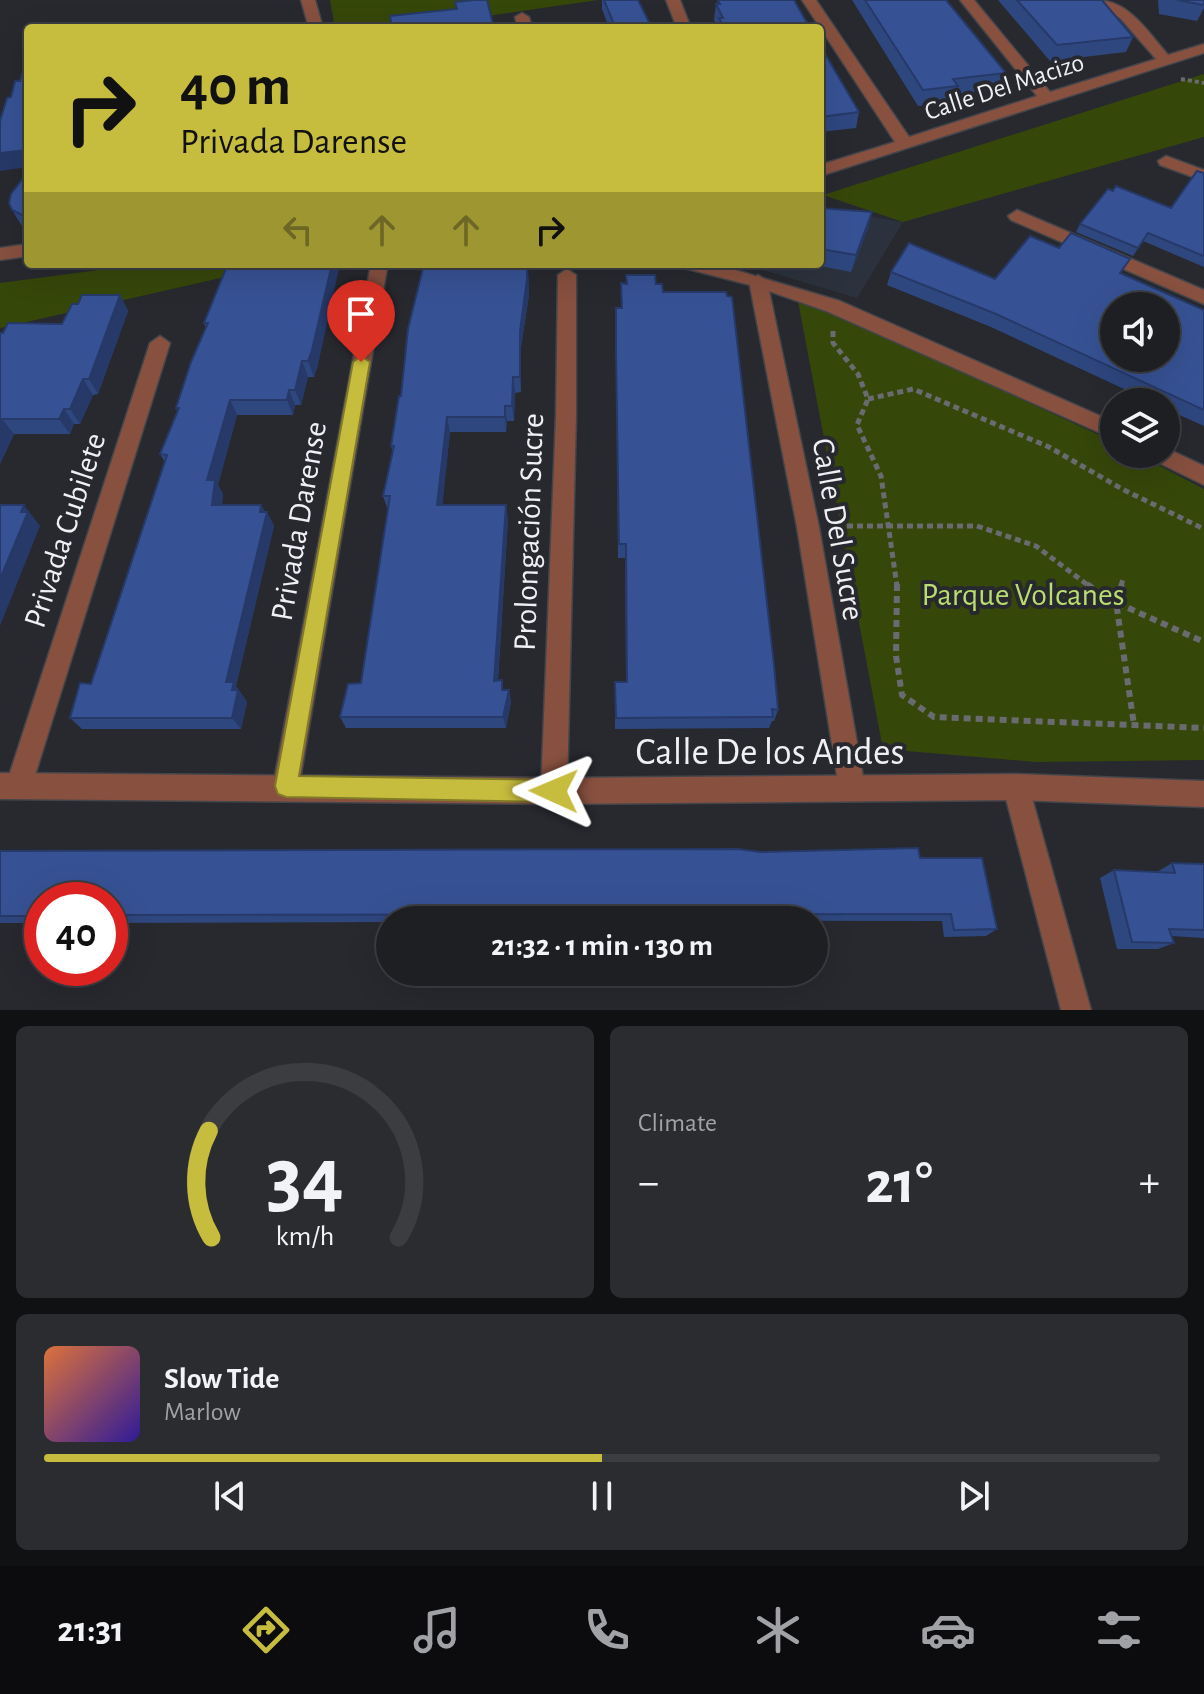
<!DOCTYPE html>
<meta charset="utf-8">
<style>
:root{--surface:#1d1f23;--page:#2a2c30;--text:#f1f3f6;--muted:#a0a2a6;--line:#3b3d41;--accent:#c6bc3d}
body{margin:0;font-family:"Alegreya Sans",sans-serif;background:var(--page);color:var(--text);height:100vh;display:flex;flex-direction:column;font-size:30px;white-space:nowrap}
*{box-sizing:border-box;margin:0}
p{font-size:26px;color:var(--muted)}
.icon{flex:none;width:44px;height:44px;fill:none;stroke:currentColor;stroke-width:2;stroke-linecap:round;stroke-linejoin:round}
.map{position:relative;height:1010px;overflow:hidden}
.details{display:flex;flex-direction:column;gap:16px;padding:16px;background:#101113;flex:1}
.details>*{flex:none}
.banner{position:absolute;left:24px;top:24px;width:800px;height:244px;border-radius:8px;box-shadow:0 8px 32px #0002,0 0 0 2px var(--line);background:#c6bc3d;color:#111;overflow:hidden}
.buttons{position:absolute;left:1100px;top:292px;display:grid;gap:16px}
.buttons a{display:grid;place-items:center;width:80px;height:80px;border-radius:50%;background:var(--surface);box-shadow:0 8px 32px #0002,0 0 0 2px var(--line);font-size:40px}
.speed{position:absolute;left:24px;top:882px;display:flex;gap:16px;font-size:40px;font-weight:700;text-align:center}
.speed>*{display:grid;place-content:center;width:104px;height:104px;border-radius:50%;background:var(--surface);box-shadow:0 8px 32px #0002,0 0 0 2px var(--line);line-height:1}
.speed .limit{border:12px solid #d22;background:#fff;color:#111}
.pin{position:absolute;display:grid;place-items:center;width:68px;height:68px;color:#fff;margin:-82px -34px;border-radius:50% 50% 50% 0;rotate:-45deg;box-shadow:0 0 8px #0007}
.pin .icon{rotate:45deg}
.me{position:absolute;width:88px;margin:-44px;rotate:271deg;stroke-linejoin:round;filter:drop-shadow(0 0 6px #0008)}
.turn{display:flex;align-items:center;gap:28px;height:168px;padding:0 24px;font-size:36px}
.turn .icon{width:104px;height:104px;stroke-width:2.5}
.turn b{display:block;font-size:56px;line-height:68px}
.lanes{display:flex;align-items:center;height:76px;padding:0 24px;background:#0003;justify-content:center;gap:40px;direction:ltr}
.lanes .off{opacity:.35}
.big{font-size:60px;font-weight:700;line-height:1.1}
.details .widget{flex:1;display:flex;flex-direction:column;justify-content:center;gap:12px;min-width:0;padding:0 28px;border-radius:12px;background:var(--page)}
.details .dial{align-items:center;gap:0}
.dial svg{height:208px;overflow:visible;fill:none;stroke:var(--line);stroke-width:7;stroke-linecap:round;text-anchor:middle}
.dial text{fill:var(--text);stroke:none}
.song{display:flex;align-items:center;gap:24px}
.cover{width:96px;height:96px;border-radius:12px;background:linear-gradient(135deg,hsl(20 70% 55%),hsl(250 70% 35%))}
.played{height:8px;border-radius:4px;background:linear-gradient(90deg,var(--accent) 50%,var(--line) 50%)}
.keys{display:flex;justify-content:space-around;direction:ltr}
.heat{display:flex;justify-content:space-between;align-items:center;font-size:44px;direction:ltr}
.details .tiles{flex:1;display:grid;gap:16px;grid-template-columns:1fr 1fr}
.widget:last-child{grid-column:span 2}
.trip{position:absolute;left:376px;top:906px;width:452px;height:80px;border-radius:40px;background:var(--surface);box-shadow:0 8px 32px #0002,0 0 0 2px var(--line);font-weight:700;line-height:80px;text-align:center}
.tabs{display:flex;height:128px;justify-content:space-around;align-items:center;background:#0c0c0e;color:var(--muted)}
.tabs .icon{width:56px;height:56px}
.tabs .current{color:var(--accent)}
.tabs b{font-size:36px;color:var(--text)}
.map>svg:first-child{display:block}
.built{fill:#2c323d}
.green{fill:#36470a}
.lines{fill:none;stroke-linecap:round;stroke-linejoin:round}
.minor-casing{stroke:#43454b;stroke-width:3}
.tertiary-casing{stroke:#43454b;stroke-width:3}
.path-far2{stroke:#696b70;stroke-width:4;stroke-dasharray:4 3;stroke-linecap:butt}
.path-far1{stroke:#696b70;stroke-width:5;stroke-dasharray:6 4;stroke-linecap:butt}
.path{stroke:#696b70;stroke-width:6;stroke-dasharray:7 5;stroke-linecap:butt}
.minor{fill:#87503f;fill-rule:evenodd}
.tertiary{fill:#87503f;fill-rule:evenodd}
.wall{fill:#2f477f}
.shaded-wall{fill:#263968}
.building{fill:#375294;stroke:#263968;stroke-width:2;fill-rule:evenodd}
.route{fill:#c6bc3d;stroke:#817a28;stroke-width:2}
.labels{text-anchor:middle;stroke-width:8;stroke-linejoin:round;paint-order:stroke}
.far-street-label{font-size:26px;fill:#eef0f4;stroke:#27292f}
.street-label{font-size:32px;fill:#eef0f4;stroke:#27292f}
.park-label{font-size:32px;fill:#b9dd6e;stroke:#27292f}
.near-street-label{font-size:38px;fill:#eef0f4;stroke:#27292f}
</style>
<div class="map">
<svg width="1204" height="1010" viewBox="0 0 1204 1010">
<rect width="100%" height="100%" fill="#27292f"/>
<path class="built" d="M837,211L903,222L857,298L743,264H820Z"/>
<path class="green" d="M330,0H598L404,28H335Z
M1204,74V137L903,222L823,195Z
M145,264H283L0,328V283Z
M797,296L1097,434L1114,442V454H1137L1204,489V760L1036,762L883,749Z"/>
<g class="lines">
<g class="minor-casing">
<path id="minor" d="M301,0H315L323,28H309Z
M666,0H680L691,28H677Z
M802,0H816L909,137L1037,96L960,0H974L1050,92L1156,59L1121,19L1096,0C1129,0 1148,32 1168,55L1204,44V53L820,176V165L895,142Z
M522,13L529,17L532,28H518L515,17Z
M1166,156L1204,170V181L1160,165L1158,161Z
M1017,210L1204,290V304L1011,220L1008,216Z
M371,264H385L387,268L299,786L295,795L286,799L277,795L273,786Z
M567,269L576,275V415L567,791L563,800L554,804L545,800L541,791L556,415L558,275Z
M758,275L767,281L819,527L865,788L861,797L852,801L843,797L839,788L797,527L749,281Z
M160,336L170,343L32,785L28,794L19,798L10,794L6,785L150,343Z
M1016,774L1025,778L1029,787L1091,1010H1061L1003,787L1007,778Z"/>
</g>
<g class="tertiary-casing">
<path id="tertiary" d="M28,244V256L0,260V248Z
M681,264H715L840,301L1114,422V439L826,311L754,286L684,268Z
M1166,448L1204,466V485L1153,460L1149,454H1166Z
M0,773L554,778L1016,774L1204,781V807L1016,800L554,804L0,799Z"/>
</g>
<path class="path-far2" d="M1181,79L1204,83"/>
<path class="path-far1" d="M833,331V343L858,374L868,399L857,425L881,476L897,586
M868,399L913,389L1049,447L1122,489L1204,529
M837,526H977L1036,546L1089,586
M1121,586L1123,579"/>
<path class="path" d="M897,584L896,656L902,695L934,717L1204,728
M1087,584L1106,598L1204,642
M1122,584L1116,602L1134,725"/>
<use href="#minor" class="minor"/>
<use href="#tertiary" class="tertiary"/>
</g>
<path class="wall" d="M602,0H638L652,28L608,25L602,9Z
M718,0H794L810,28H718L714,20L716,4H717Z
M852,0H946L1006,73L1001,89L956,94L953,102L918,106Z
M998,0H1102L1133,37L1126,52L1050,61Z
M1158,0H1204V8L1197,21L1159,14Z
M820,45L859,112L856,128L820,132Z
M28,172V229L22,226L12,210Z
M1204,173V267L1143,241L1133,256L1076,232L1080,224L1171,208Z
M820,208L872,212L868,228L851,272L811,264H820Z
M263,266L318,365L314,377H308L301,405H295L293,415H237L218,485L223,494L222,505H261L265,512H267L274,526L236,686L247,702L241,729H82L70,718L91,684L165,462L160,454L178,412L176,408L206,328L204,323Z
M891,272L995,279L1121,274L1204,310V426L1166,409V402H1152L991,327L887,285Z
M528,273L529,295L521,347V392L515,393L514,421H507L506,432H450L442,505L508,519L498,681L504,690H509L511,702L506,728H346L340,717L361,683L388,510L383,496L393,453L391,446L401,396Z
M621,283L656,284L663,292L778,710L774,721H772L769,728L615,729V682H626L625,558H618L616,368L621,308Z
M120,295L128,311L98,394L93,395L80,424H74L70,434H14L0,464V333L62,324L78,304Z
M0,851L760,852L920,858L997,929L986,936L944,937L942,921L390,920V922L110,923V900H42V923H0Z
M1172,863L1204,864V938L1171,936L1174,943L1158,949H1117L1100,878L1114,870L1157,872Z"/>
<path class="shaded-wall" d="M28,150V167L0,171V153Z
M872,212L868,228L851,272L856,255Z
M332,264H340L318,365L314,377L308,361Z
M528,264L529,295L521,347V392L520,377V331Z
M120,295L128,311L98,394L89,379Z
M302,361L308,377L301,405L295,390Z
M513,377L515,393L514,421L512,406Z
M83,379L93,395L80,424L70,409Z
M289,390L295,405L293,415L287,400Z
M230,400L237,415L218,485L223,494L220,519L212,505L207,480Z
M505,406L507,421L506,432L505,417Z
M64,409L74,424L70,434L59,419Z
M447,417L450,432L441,519L437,505Z
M2,419L14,434L0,464V424Z
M24,505L40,526L0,626V579Z
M261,505L266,515L267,512L274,526L236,686L247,702L241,729L232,718L226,682Z
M506,505L508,519L497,692L494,681Z
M509,690L511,702L506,728L503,717Z"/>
<path class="building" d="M475,0H487L494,28H392L390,16L457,9L455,2Z
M604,0H638L652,28H582L614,24Z
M718,0H794L810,28H724L719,18H723L716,4H720Z
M865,0H946L1006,73L953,79L958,86L923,90Z
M1017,0H1102L1133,37L1057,45Z
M1177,0H1204V5Z
M820,45L859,112L820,117Z
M22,74H28V150L0,153V121L7,98L11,97L15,81H20Z
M1197,171L1204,173V256L1148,233L1138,248L1080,224L1108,189L1113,191L1116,186L1171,208Z
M28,172V218L12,210L9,203L11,194Z
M820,208L872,212L856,255L820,249Z
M1071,233L1130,259L1120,273L1204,310V410L996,314L891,272L909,243L995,279L1030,236L1059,248ZM1114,306H1166V358H1114Z
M263,264H332L312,350L308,361H302L295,390H289L287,400H230L207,480H215L212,505H261L260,512H267L226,682H234L232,690H238L232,718H70L80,683L91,684L167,455L160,454L179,408H176L191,362L208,323H204L227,266H263Z
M424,264H527V279L520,331V377H513L512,406H505V417H447L437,505H506L494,681L502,680V690H509L503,717H340L348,684L361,683L390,496H383L394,446H391L399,396H401L408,329Z
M626,275H655L656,284H662L663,292H726L727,296L732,297L774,665L778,710L772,709L773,717L616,718L615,682H627L626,544H619L616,353V308H622L621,283L627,284Z
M82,295H120L89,379H83L70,409H64L59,419H2L0,424V333H3L8,323L62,324L72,304H78Z
M0,505H24L21,512H28L0,579Z
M918,848L920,858H982L997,929L954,930L951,914L110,915V900H42V916H0V851L738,849L760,852Z
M1172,863L1204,864V930L1169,929L1174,943L1132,942L1114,870L1175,873Z"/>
<path class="route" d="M361,356L370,362L299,776L554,780L562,783L565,791L562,799L554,802L286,797L278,794L275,786L353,362Z"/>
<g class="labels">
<g class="far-street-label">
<text transform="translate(1004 86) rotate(-18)" y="9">Calle Del Macizo</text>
</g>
<g class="street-label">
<text transform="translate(298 521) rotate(-80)" y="11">Privada Darense</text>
<text transform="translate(839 529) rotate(80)" y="11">Calle Del Sucre</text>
<text transform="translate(64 530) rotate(-72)" y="11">Privada Cubilete</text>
<text transform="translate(528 532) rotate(-88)" y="11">Prolongación Sucre</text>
</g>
<g class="park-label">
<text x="1023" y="605">Parque Volcanes</text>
</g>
<g class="near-street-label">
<text x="770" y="764">Calle De los Andes</text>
</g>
</g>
</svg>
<div class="buttons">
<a><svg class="icon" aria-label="sound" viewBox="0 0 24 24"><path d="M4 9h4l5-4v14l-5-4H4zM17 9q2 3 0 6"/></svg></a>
<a><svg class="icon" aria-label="layers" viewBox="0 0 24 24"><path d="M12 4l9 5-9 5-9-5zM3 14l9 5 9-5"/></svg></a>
</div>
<div class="speed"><div class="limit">40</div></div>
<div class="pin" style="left:361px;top:362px;background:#d93025"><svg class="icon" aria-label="arrive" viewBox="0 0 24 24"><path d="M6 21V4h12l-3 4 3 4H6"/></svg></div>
<svg class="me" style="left:554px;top:791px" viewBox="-20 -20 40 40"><path d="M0-17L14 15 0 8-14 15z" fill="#c6bc3d" stroke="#fff" stroke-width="4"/></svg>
<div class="trip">21:32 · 1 min · 130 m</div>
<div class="banner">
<div class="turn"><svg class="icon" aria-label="right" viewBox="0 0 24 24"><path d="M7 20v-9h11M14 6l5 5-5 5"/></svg><div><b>40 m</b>Privada Darense</div></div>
<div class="lanes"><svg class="icon off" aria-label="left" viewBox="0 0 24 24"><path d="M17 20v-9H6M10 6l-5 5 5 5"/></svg><svg class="icon off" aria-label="ahead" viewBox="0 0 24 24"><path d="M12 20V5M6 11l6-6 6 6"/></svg><svg class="icon off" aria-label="ahead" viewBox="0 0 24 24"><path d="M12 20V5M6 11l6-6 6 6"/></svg><svg class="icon" aria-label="right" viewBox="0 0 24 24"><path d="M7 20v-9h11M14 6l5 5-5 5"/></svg></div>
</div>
</div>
<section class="details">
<div class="tiles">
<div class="widget dial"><svg viewBox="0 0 100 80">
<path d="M14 69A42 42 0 1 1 86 69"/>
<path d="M14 69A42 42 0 0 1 13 28" stroke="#c6bc3d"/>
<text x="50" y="56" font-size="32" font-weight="700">34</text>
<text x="50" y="72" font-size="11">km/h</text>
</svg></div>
<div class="widget"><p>Climate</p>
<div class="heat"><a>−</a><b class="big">21°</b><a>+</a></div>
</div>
<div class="widget">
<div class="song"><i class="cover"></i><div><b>Slow Tide</b><p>Marlow</p></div></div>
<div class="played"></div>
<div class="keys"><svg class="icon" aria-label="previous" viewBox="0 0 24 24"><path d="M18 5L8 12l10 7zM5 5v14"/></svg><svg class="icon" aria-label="pause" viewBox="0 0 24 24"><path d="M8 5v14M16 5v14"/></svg><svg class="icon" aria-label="next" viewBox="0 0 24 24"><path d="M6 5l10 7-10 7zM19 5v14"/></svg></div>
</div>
</div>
</section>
<nav class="tabs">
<b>21:31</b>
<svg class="icon current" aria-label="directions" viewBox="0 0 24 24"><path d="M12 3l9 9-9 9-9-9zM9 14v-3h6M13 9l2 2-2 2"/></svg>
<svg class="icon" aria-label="music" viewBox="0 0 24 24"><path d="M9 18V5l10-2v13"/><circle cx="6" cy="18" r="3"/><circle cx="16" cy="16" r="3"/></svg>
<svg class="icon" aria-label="phone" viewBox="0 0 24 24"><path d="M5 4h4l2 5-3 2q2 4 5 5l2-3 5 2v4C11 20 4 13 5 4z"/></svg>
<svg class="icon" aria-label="climate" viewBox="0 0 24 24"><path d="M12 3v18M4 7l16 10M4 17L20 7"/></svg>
<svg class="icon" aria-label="car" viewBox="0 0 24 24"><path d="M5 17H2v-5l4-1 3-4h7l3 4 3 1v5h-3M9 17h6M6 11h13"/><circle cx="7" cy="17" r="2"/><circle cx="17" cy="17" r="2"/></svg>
<svg class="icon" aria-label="filters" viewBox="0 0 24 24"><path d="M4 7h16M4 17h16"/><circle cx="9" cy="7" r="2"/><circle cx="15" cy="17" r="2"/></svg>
</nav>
